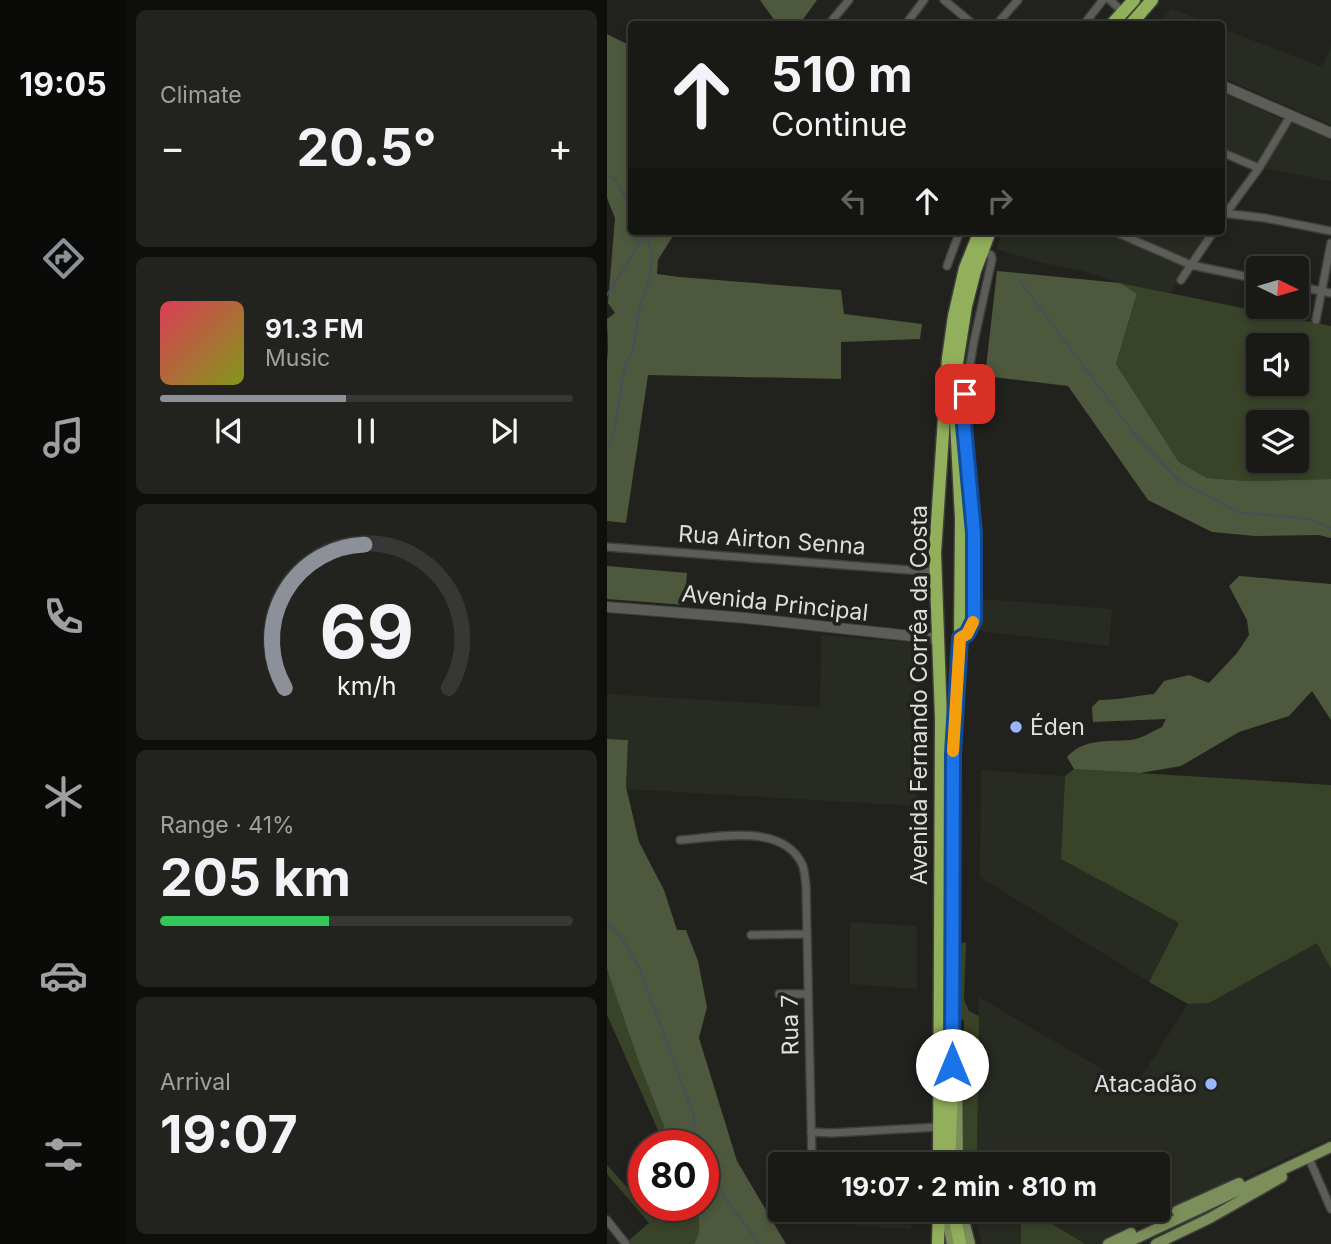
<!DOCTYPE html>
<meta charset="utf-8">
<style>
:root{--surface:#191a16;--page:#22231f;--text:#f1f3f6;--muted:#9fa1a1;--line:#373835;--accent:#8c9099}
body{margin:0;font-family:Inter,sans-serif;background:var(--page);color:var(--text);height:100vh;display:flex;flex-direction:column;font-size:26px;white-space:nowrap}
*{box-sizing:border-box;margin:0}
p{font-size:23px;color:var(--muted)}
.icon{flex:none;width:38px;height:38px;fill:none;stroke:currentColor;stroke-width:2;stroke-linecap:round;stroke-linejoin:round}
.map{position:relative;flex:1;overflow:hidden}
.sheet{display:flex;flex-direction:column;gap:10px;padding:10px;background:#0e0e0c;width:481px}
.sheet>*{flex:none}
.banner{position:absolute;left:21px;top:21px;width:597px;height:214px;border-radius:7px;box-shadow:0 4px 10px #0003,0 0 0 2px var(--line);background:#191a16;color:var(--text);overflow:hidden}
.needle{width:46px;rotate:95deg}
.controls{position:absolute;left:639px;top:256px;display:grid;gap:14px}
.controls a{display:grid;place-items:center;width:63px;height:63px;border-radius:7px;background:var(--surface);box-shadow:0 4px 10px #0003,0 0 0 2px var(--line);font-size:35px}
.speed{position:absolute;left:21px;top:1130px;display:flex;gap:14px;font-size:35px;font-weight:700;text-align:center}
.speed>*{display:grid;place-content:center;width:91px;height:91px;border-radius:50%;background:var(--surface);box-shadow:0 4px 10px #0003,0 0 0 2px var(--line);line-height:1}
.speed .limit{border:10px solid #d22;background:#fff;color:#111}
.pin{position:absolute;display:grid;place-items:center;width:60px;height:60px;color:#fff;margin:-30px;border-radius:14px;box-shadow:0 4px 10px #0006}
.me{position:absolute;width:77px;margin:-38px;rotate:0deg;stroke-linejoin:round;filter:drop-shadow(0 0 5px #0008)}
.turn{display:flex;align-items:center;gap:24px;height:147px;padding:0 28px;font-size:32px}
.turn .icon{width:91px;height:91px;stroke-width:2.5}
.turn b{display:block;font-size:49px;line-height:60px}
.lanes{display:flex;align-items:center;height:66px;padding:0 28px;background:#0003;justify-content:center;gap:35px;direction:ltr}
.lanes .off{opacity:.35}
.big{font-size:52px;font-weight:700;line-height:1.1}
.sheet .tile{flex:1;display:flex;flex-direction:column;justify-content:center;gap:10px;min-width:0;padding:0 24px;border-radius:10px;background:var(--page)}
.sheet .dial{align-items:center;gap:0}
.dial svg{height:182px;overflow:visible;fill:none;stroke:var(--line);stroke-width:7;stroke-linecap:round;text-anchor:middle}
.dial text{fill:var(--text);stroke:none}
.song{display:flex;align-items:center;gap:21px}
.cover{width:84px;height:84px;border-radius:10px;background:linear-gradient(135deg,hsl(350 70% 55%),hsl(70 70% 35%))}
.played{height:7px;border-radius:4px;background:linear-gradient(90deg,var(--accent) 45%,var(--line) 45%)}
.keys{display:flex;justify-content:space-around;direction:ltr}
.heat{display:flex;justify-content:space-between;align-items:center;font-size:38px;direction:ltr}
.charge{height:10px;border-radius:5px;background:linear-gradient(90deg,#34c759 41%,var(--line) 0)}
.trip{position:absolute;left:161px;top:1152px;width:402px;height:70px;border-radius:7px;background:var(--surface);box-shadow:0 4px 10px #0003,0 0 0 2px var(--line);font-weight:700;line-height:70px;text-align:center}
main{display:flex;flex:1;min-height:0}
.menu{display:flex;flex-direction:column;width:126px;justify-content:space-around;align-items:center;background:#0a0a09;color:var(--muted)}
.menu .icon{width:49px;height:49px}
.menu .selected{color:var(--accent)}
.menu b{font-size:32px;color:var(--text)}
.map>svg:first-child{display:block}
.built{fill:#272b22}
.green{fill:#394328;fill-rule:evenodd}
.forest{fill:#4d583c}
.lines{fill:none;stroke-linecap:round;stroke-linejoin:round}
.stream{stroke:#484e5c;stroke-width:2}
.street-casing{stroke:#3d3f3b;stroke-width:10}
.secondary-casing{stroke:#3d3f3b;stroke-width:12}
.primary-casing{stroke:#3d3f3b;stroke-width:13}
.highway-casing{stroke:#3d3f3b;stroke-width:15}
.street{stroke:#5c5d59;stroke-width:7}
.secondary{stroke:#5c5d59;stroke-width:10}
.primary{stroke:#7c8e5a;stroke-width:10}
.highway{stroke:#92af5b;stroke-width:12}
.route-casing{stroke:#114b97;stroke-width:18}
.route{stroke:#1a73e8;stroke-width:12}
.slow{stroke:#f59e0b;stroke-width:12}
.poi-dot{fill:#97b6fd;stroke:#21221e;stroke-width:2.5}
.labels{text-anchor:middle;stroke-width:7;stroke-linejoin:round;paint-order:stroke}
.street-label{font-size:23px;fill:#dedfdc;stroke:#21221e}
.poi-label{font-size:23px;fill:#dedfdc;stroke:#21221e;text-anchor:start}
</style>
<main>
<nav class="menu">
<b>19:05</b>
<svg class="icon selected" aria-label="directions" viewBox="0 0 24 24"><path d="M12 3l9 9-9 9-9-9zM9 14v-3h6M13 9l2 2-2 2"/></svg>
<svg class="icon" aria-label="music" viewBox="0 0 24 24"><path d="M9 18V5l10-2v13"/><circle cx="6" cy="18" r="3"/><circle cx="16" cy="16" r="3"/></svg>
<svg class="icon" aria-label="phone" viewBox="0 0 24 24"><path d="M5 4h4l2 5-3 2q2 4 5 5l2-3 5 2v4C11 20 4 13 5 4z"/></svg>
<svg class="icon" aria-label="climate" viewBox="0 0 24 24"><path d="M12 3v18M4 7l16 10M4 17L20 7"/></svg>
<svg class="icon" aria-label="car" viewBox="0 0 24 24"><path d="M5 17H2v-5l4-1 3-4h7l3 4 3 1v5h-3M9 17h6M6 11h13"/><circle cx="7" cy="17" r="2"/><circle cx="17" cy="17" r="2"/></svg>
<svg class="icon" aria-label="filters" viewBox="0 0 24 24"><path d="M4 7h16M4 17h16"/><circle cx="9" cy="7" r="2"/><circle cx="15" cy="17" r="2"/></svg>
</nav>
<section class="sheet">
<div class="tile"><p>Climate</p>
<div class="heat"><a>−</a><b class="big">20.5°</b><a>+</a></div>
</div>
<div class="tile">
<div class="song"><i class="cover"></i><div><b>91.3 FM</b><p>Music</p></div></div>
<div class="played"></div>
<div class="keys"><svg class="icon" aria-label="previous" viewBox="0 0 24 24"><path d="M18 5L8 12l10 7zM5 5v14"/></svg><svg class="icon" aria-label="pause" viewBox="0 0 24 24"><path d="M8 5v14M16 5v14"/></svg><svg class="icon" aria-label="next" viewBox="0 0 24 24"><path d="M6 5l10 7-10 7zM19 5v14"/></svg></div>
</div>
<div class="tile dial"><svg viewBox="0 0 100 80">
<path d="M14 69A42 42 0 1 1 86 69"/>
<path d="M14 69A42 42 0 0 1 49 6" stroke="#8c9099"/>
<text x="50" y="56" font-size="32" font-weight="700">69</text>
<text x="50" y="72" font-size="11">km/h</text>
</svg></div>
<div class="tile"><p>Range · 41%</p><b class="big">205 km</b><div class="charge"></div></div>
<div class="tile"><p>Arrival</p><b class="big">19:07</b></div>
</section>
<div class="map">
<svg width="724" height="1244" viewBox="0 0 724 1244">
<rect width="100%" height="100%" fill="#21221e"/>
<path class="built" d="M564,9L604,24H551Z
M614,28L715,67L724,46V125L614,77Z
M614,90L676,120L649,165L614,149Z
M687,120L724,138V181L656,168Z
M396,231H499L577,267L564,293L513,283L476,271L436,263L389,249Z
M518,231H602L581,261Z
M375,599L505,609L502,646L373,631Z
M214,635L311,643V806L19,789L21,740L0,739V694L213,707Z
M374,770L458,776L454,859L572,923L542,982L373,877Z
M243,922L310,926V989L243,984Z
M710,942L724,969V1138L494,1244H375L369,1222V1209H551V1164H370L372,997L527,1088L581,1004L602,1003Z
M249,1209H305L304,1229L254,1226L251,1227Z"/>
<path class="green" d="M513,283L724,326V479L640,481L600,478L572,462L509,364L530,295ZM651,345H690V383H651ZM651,422H690V460H651Z
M467,769L724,785V969L710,943L602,1003L581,1004L542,982L572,923L454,859L458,776Z
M359,942L357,1000L362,1011L372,1016L370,1155L356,1154L355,1044L357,1043V1020L352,1019L351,951L355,943Z
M0,969L62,1133L65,1146H58L0,1015Z
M0,1165L28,1196L37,1187V1206H87C94,1219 94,1231 87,1244H23L21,1241L42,1223L0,1174Z
M414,1209L422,1210L478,1244H414Z"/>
<path class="forest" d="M153,0H210L194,22L170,24Z
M0,34L24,46V231H69L51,260L50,274L72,277L234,290L237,314L315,324L313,339L234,342V379L41,375L19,523L0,521V360C2,345 0,333 0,319L8,313L1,303L8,218L0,198Z
M390,271L513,283L530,294L509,364L572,462L600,478L640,481L724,479V538L712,535L648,536L605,532L541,500L461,386L378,376Z
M0,566L80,573L78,605L0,599Z
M632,576L724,584V720L705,691L682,716L632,732L574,766L533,773L467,769L460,757C477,738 500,742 524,740C534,739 546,731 555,727L559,719L486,722L485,707L492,700C511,700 528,696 547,694L557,681L582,675L602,683L630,653L642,635L640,620L622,586Z
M0,739L21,740L19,787L32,842L57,890L70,930H79L91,961L100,1007L92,1038L130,1161L179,1244H87C94,1231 94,1219 87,1206H96V1146H65L33,1065L0,969Z"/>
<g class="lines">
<path class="stream" d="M0,175L7,178L24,207
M413,281L526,432L570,479L630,512L703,519L724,528
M0,295L39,233
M0,450L7,432L18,364L26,350L32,310L43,277L45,255L39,231
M0,922L16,940L32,967L87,1116L88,1136L92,1146
M96,1158L118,1198L152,1244"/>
<g class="street-casing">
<path id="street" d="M337,0L366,24
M503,0L516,12
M222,24L242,0
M299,24L317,0
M390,24L411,0
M477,24L496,0
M614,152L652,168
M615,213L658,218L724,231
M614,220L652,168L684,115
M506,231L584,265L651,279
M340,266L353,231
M574,280L607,231
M690,286L724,293
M709,320L724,243
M0,547L328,572
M353,638L360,634L367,620V533L357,425L358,394L367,341L385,259L384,255L375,251
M73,840C110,838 175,822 195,864C198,870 198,879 199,886L205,1164
M144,935L199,934
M172,994H201
M204,1132L224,1133L332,1127
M704,1163L724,1209
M0,1220L19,1244"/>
</g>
<g class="secondary-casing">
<path id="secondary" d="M614,85L724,133
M0,607L139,618L332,639"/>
</g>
<g class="primary-casing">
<path id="primary" d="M350,1058L351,1164
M338,1209L345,1244
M354,1209L363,1244
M570,1211L632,1183
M501,1244L524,1233
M517,1244L724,1147
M549,1244L603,1218L675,1177"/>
</g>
<g class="highway-casing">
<path id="highway" d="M505,24L527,0
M524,24L545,0
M332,1164L334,719L328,553L341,358L347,316L358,268L373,231
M342,1164L345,1087L346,754L353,638L354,519L347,382L359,306L368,271L383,231
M346,1209L353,1244
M331,1244L332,1209"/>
</g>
<use href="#street" class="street"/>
<use href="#secondary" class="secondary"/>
<use href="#primary" class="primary"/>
<use href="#highway" class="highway"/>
</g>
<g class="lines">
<g class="route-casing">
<path id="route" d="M345,1065L346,754L353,638L360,634L367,620V533L357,425L358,394"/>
</g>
<use href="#route" class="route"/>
<path class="slow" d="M346,751L353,638L360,634L366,622"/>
</g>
<g class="poi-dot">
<circle cx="409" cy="727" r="7"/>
<circle cx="604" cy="1084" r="7"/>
</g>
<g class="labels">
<g class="street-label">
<text transform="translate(165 540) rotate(4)" y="8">Rua Airton Senna</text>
<text transform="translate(168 603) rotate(6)" y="8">Avenida Principal</text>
<text transform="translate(312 695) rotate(-90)" y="8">Avenida Fernando Corrêa da Costa</text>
<text transform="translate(183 1025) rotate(-91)" y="8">Rua 7</text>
</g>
<g class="poi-label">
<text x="423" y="735">Éden</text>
<text x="590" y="1092" text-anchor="end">Atacadão</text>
</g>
</g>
</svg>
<div class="controls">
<a><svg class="needle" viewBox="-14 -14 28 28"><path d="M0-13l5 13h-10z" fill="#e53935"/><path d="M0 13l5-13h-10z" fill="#9fa1a1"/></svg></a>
<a><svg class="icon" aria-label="sound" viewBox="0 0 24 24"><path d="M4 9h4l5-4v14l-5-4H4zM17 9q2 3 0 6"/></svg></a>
<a><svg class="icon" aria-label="layers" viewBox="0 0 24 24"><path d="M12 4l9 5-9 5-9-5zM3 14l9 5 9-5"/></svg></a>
</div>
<div class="speed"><div class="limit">80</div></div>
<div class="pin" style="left:358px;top:394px;background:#d93025"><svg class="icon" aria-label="arrive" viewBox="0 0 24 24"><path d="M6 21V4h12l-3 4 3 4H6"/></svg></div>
<svg class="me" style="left:345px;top:1065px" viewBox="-20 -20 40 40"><circle r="19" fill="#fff"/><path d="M0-13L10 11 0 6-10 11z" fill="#1a73e8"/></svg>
<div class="trip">19:07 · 2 min · 810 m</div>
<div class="banner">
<div class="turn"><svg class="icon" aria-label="ahead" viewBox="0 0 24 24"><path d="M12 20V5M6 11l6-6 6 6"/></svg><div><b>510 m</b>Continue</div></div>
<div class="lanes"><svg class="icon off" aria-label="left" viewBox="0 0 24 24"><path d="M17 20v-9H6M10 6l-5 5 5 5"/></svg><svg class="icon" aria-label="ahead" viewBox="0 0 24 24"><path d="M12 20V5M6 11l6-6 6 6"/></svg><svg class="icon off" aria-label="right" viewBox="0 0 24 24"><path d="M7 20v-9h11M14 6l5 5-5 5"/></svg></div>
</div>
</div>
</main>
